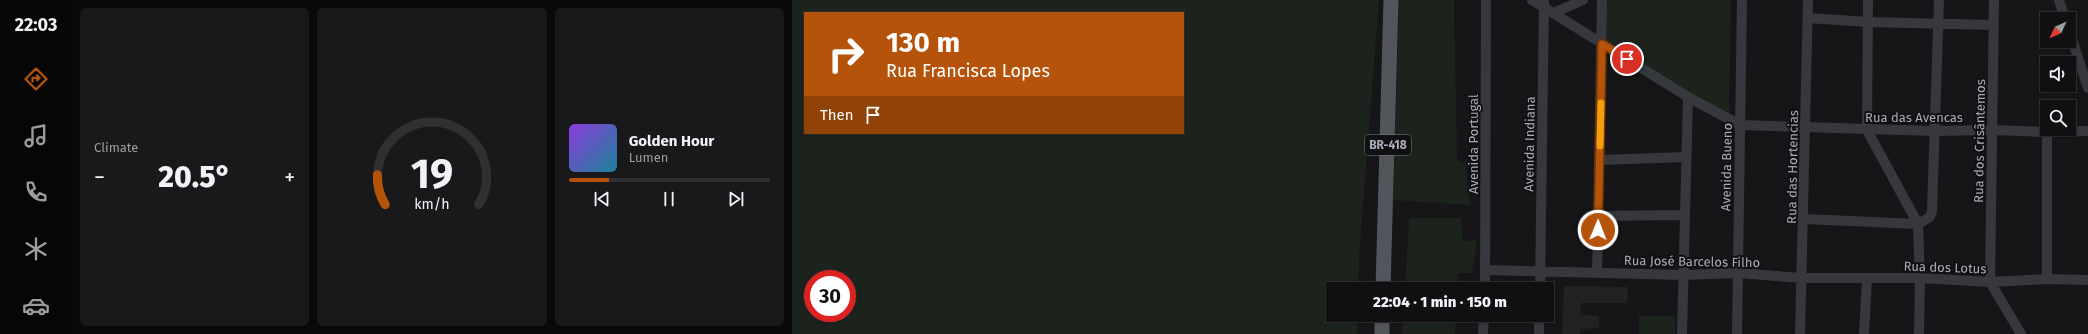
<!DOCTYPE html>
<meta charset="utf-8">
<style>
:root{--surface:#101012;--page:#19191b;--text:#f1f3f6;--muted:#9c9d9f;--line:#303032;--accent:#b45309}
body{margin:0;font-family:"Fira Sans",sans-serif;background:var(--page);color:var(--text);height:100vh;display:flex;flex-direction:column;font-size:15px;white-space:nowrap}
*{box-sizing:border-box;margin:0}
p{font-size:13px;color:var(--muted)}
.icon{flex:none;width:22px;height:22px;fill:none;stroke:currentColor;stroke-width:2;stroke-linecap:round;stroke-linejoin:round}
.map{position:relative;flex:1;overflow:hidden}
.details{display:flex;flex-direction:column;gap:8px;padding:8px;background:#09090a;width:720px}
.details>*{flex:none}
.banner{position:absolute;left:12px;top:12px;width:380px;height:122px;border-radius:0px;box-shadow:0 1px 3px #0004,0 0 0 1px var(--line);background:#b45309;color:#fff;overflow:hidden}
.needle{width:26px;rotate:226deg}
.fabs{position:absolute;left:1248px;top:12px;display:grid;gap:8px}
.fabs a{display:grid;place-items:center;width:36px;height:36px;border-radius:0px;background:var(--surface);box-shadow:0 1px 3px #0004,0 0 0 1px var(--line);font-size:20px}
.speed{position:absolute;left:12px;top:270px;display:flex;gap:8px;font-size:20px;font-weight:700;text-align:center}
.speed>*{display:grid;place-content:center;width:52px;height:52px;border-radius:50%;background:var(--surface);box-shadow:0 1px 3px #0004,0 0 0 1px var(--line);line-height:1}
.speed .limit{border:6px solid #d22;background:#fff;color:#111}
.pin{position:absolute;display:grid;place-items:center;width:34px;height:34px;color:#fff;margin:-17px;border:2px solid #fff;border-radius:50%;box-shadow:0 1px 4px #0007}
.me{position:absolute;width:44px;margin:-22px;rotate:1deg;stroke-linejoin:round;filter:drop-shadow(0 0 3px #0008)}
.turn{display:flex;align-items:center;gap:14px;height:84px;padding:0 16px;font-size:18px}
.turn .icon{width:52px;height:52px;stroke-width:2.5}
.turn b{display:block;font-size:28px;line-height:34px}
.then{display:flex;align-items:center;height:38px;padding:0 16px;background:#0003;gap:8px;font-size:15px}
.big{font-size:30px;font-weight:800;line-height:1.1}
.details .tile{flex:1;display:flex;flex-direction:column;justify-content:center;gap:6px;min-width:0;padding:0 14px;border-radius:6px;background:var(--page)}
.details .dial{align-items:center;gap:0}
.dial svg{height:104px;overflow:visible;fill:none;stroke:var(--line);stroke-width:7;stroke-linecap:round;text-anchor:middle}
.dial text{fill:var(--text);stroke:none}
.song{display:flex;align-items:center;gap:12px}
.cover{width:48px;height:48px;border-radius:6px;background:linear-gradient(135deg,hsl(270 70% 55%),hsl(190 70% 35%))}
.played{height:4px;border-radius:2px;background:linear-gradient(90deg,var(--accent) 20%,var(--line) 20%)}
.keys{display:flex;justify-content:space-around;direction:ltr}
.heat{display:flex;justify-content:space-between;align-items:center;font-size:22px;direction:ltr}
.details .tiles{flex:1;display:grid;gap:8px;grid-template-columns:repeat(3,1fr)}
.trip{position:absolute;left:534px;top:282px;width:228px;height:40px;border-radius:0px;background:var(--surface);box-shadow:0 1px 3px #0004,0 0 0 1px var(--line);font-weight:800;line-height:40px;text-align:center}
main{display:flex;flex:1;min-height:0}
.tabs{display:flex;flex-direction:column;width:72px;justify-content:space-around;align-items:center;background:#060607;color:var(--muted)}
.tabs .icon{width:28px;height:28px}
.tabs .on{color:var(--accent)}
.tabs b{font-size:18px;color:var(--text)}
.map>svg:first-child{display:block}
.built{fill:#222225}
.green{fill:#1c231d;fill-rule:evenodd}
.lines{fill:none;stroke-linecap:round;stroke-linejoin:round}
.street{stroke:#37383d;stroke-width:10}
.primary{stroke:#53555c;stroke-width:15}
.route-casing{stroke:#753606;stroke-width:10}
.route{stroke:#b45309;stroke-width:7}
.slow{stroke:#f59e0b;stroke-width:7}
.labels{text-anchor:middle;stroke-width:4;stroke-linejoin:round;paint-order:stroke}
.shield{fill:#111113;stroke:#7b7e86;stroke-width:1}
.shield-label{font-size:12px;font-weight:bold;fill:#a8adb8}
.street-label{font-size:13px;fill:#a8adb8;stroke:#111113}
</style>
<main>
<nav class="tabs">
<b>22:03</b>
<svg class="icon on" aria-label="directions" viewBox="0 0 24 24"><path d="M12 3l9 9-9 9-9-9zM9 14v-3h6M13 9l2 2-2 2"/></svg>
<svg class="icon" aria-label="music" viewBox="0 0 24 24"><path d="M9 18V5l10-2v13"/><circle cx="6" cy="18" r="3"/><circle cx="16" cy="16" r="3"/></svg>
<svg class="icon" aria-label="phone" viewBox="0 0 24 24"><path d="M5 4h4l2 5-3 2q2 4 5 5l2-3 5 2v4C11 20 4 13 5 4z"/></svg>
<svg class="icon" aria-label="climate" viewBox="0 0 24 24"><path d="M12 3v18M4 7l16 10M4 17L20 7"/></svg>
<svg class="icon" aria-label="car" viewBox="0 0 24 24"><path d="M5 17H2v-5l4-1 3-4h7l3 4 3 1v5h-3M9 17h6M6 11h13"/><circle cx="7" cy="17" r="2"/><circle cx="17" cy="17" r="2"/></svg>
</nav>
<section class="details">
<div class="tiles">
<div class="tile"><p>Climate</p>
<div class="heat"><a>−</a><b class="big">20.5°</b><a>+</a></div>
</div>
<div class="tile dial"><svg viewBox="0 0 100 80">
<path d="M14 69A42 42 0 1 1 86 69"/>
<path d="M14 69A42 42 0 0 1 8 46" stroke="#b45309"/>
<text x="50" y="56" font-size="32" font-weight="700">19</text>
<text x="50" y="72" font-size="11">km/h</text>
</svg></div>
<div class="tile">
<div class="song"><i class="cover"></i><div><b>Golden Hour</b><p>Lumen</p></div></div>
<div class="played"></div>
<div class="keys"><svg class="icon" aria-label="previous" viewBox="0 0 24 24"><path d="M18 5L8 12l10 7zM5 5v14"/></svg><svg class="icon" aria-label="pause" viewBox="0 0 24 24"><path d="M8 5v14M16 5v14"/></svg><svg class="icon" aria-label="next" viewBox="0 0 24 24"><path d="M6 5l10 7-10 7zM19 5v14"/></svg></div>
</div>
</div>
</section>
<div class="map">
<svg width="1296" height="334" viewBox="0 0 1296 334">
<rect width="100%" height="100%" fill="#161618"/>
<path class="built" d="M772,286L836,287L835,303H789L788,315L807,316V328L789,329L788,334H770Z"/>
<path class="green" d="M0,0H587L568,244L566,289H541V315H566L565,334H0ZM13,13H391V133H13ZM21,279H55V313H21Z
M607,0H662L665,160L673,164L678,205L601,200Z
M817,0H939L937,115L814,43C813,31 808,10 817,0Z
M617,218H669L671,242L685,240L680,273H666L665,289H613Z
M612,315H664L663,334H610Z
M847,316H883V334H847Z"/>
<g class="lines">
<path class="street" d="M740,0L896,97L948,125L1142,131L1200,130L1255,132L1296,131
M1076,0L1075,130L1126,224L1128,278L1127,334
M1202,0L1198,282L1229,334
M1267,0L1273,19
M762,13L791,0
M1016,18L1076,22L1202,25
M1277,30L1296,88
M808,160L893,157
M806,216L891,215
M1012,219L1126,224L1138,217L1140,211L1147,0
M694,270L892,275L946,273L1009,278H1128L1198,282L1255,279L1296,280
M805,272L810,0
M1255,279V132
M693,289L694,0
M748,289L752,2
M691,334L692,315
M747,334V315
M890,334L896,97
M945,334L950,0
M1008,334L1016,0
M1072,334L1075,279"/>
<path class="primary" d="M591,289L599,0
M590,334V315"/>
</g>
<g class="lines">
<g class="route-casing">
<path id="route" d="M806,230L810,44L835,59"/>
</g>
<use href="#route" class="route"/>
<path class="slow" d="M808,146L809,103"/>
</g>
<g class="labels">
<rect class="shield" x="573" y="135" width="46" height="20" rx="3"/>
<g class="shield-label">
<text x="596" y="149">BR-418</text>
</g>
<g class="street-label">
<text x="1122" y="122">Rua das Avencas</text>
<text transform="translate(1187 141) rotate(-89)" y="5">Rua dos Crisântemos</text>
<text transform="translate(681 144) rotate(-90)" y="5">Avenida Portugal</text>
<text transform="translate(737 144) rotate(-89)" y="5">Avenida Indiana</text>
<text transform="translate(934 167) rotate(-89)" y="5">Avenida Bueno</text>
<text transform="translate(1000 167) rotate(-89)" y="5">Rua das Hortencias</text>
<text transform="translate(900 261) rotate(1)" y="5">Rua José Barcelos Filho</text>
<text transform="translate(1153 267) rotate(2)" y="5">Rua dos Lotus</text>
</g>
</g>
</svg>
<div class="fabs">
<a><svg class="needle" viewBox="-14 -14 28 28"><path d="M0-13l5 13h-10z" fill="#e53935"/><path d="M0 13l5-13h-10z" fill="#9c9d9f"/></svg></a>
<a><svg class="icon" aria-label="sound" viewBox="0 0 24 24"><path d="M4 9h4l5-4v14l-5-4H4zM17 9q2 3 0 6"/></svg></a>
<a><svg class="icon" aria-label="search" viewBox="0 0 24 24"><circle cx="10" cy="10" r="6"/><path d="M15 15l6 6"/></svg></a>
</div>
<div class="speed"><div class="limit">30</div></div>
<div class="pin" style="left:835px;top:59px;background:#d93025"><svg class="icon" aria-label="arrive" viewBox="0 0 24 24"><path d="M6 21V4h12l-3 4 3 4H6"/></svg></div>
<svg class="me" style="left:806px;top:230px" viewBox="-20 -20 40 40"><circle r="17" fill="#b45309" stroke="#fff" stroke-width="3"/><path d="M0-11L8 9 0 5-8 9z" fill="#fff"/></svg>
<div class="trip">22:04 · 1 min · 150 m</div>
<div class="banner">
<div class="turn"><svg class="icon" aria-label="right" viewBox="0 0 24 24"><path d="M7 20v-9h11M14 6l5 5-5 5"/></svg><div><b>130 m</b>Rua Francisca Lopes</div></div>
<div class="then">Then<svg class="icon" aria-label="arrive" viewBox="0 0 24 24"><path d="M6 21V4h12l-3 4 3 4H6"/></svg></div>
</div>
</div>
</main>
